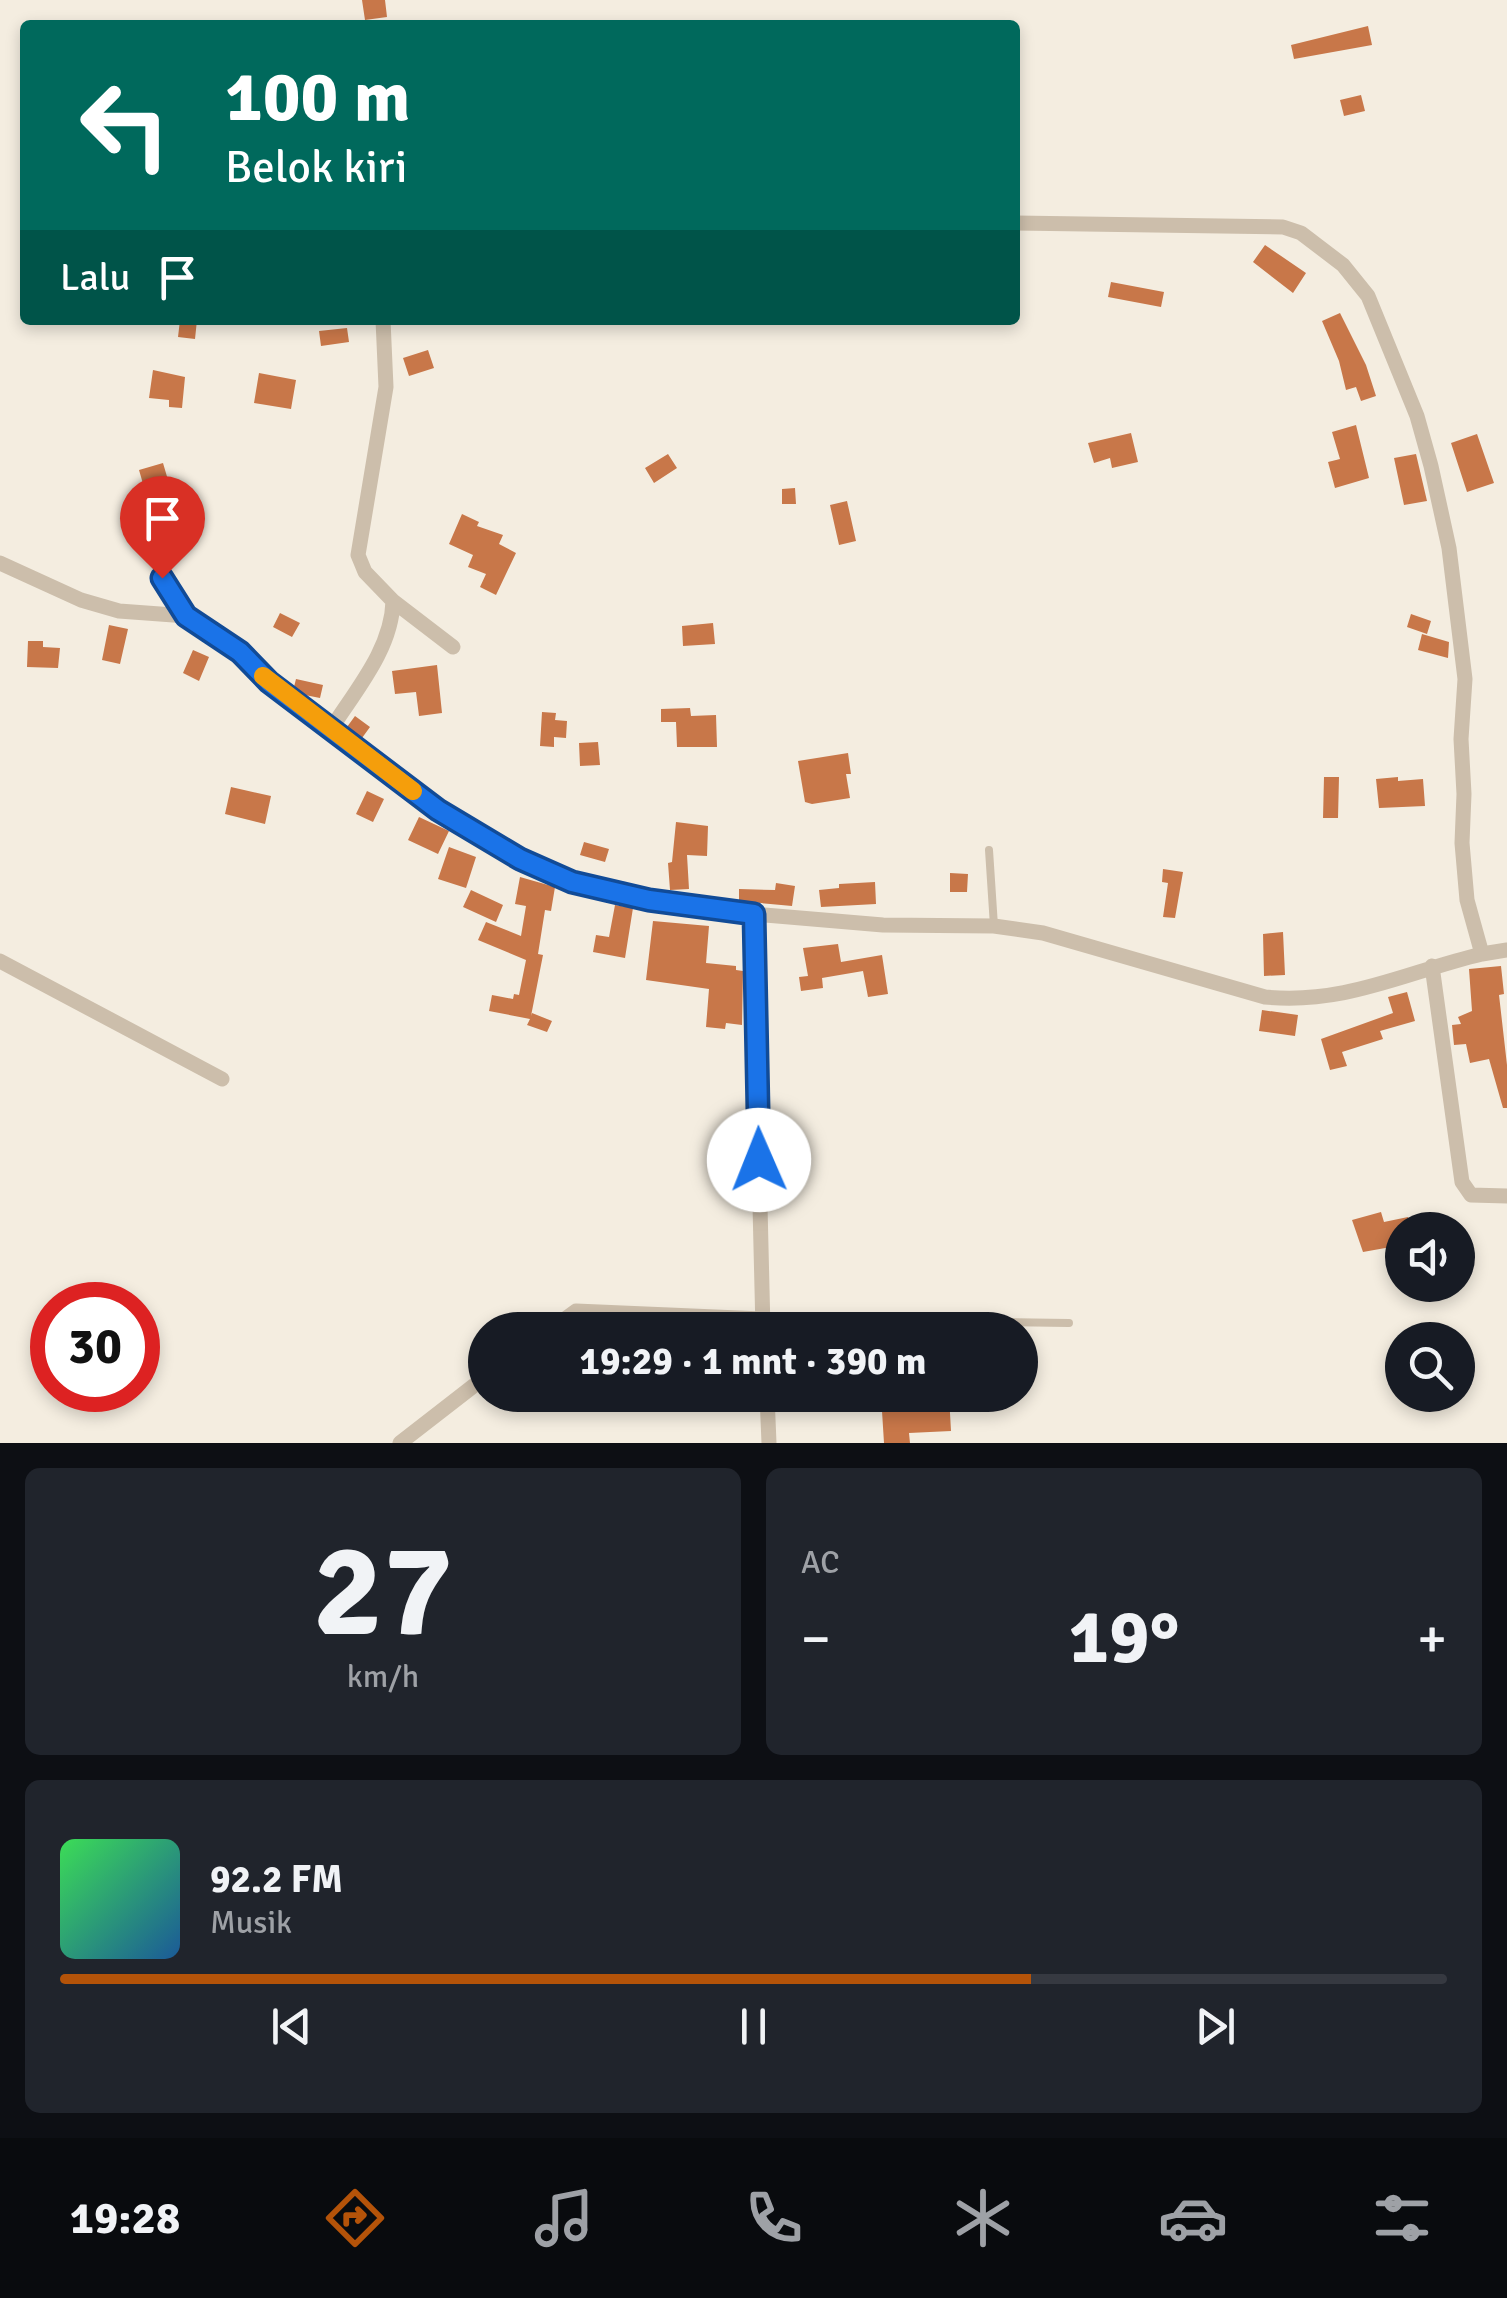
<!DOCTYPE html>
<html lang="id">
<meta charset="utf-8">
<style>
:root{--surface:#171b24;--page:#20242c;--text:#f1f3f6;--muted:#9ea1a6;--line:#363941;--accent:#b45309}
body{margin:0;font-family:Signika,sans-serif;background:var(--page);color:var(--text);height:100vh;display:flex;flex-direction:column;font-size:38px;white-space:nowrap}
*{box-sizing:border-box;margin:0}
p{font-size:32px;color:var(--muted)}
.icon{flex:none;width:55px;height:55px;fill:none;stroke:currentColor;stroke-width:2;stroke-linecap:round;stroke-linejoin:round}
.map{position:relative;height:1443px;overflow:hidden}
.drawer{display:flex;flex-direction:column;gap:25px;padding:25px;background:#0d0f14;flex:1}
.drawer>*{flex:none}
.top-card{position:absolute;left:20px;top:20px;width:1000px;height:305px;border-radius:10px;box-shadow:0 5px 15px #0003;background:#00695c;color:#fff;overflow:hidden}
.fabs{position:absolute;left:1385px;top:1212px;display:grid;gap:20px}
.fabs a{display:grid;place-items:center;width:90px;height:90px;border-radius:50%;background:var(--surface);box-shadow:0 5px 15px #0003;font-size:50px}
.speed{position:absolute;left:30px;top:1282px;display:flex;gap:20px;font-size:50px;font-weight:700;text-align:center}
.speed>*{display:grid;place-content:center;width:130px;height:130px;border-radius:50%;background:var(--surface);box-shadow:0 5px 15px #0003;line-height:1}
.speed .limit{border:15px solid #d22;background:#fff;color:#111}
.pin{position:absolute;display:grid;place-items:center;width:85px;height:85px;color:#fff;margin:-102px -42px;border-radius:50% 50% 50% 0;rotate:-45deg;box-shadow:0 0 10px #0007}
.pin .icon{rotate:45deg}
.me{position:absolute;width:110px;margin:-55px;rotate:359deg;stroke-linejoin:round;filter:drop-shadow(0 0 8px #0008)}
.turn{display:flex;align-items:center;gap:35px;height:210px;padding:0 40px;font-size:45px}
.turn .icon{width:130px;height:130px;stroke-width:2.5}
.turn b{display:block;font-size:70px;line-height:85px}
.then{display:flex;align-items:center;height:95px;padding:0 40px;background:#0003;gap:20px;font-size:38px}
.big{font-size:75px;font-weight:800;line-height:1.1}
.drawer .widget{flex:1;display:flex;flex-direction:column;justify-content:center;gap:15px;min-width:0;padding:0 35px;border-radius:15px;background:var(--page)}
.drawer .dial{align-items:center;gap:0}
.dial b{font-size:130px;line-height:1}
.song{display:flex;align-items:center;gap:30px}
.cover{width:120px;height:120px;border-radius:15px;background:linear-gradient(135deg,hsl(130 70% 55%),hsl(210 70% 35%))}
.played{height:10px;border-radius:5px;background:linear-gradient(90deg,var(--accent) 70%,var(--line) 70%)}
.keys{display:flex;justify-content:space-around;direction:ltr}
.heat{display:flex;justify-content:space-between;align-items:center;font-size:55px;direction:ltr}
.drawer .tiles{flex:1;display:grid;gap:25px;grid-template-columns:1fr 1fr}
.widget:last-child{grid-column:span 2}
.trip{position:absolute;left:468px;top:1312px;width:570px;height:100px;border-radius:50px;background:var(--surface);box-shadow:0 5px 15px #0003;font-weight:800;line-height:100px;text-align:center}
.menu{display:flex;height:160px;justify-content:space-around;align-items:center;background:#090b0e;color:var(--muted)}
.menu .icon{width:70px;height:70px}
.menu .selected{color:var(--accent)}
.menu b{font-size:45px;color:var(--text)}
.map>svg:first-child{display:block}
.building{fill:#c87749}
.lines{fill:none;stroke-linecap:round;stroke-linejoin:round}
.lane{stroke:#ccbeab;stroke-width:8}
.street{stroke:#ccbeab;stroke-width:15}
.route-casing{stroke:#114b97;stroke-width:25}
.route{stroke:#1a73e8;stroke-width:18}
.slow{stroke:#f59e0b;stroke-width:18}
</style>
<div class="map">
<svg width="1507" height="1443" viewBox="0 0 1507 1443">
<rect width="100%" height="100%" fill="#f4ede0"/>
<path class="building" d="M362,0H385L387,17L365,20Z
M1368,26L1372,45L1294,59L1291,45Z
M1361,95L1365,111L1344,116L1340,100Z
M1265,245L1306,273L1293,293L1253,262Z
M1111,282L1164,292L1161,307L1108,297Z
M1340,313L1366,365L1376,396L1361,401L1356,387L1346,390L1339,361L1322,321Z
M180,320H197L195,339L178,337Z
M347,328L349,342L321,346L319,331Z
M428,350L434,368L409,376L403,358Z
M153,370L185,377L182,408L169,407V400L149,398Z
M259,373L296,380L291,409L254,403Z
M1356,425L1369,478L1335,488L1328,462L1340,459L1332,432Z
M1131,433L1138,462L1112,468L1110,458L1094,463L1088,443Z
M1477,434L1494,483L1467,492L1451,443Z
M668,454L677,468L654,483L645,468Z
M1416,454L1427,501L1404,505L1394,458Z
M163,463L168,480L158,483L160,490L146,494L139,470Z
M795,488L796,504H782V489Z
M847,501L856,541L839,545L830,505Z
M462,514L479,522L477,526L503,535L499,544L516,553L496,595L480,587L486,574L468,567L473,555L449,544Z
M280,613L300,623L292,637L273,627Z
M1411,614L1431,621L1427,634L1407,627Z
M713,623L715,644L683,646L682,626Z
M109,625L128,629L120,664L102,660Z
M1422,634L1449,642L1448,658L1418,650Z
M28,641H43V647L60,648L58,668L27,667Z
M193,650L209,657L199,681L183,673Z
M437,665L442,713L419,716L416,692L395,694L392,671Z
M296,679L323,685L320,698L305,695L294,687Z
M690,708L691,716L716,715L717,747H677L676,722H661V709Z
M542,712L556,713L555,720L567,721L566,738L554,737V747L540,746Z
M355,716L370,727L362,738L347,727Z
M598,742L600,765L580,766L579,743Z
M848,753L851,774H846L850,798L812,804L805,802L798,761Z
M1324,777H1339L1338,818H1323Z
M1398,777V781L1423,779L1425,806L1379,808L1376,779Z
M231,787L271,796L265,824L225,814Z
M367,791L384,799L373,822L356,814Z
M419,817L449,831L438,854L408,840Z
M676,822L708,826L707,856L687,855L689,889L670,890L668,863L672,862Z
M584,842L609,849L605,862L580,855Z
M449,847L476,857L466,888L438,879Z
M1163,869L1183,872L1175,918L1163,917L1168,883L1162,882Z
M950,873L968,874L967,892H950Z
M520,877L555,887L551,911L545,910L538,954L543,955L531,1016L532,1013L552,1021L547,1032L527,1025L530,1019L489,1011L492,995L513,999L514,994L519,995L526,960L478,940L486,922L521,936L526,906L515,904Z
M875,882L876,904L821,907L819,890L839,888V884Z
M776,883L795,886L792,906L739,901V889L775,890Z
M471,890L503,905L496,922L463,907Z
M615,905L633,908L625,958L593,952L596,935L609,937Z
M653,921L709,926L706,963L736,966V970L743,971L742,1025L726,1023L725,1029L706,1027L709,989L646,980Z
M1283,932L1285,975L1264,976L1263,934Z
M838,944L841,962L882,955L888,994L868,997L863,971L822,978L823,988L801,991L799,977L808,976L803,948Z
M1501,966L1504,994L1499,995L1507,1065V1108H1503L1489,1059L1470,1063L1466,1044L1454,1045L1452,1025L1461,1024L1458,1017L1472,1011L1469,969Z
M1407,992L1415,1021L1380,1031L1383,1039L1342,1052L1347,1066L1330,1070L1321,1039L1393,1013L1388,997Z
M1262,1010L1298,1015L1295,1036L1259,1031Z
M1381,1212L1384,1222L1408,1217L1411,1230H1402V1245L1363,1252L1352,1220Z
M881,1395H949L951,1431L909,1433L910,1443H884Z"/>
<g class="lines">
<path class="lane" d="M989,850L994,926
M762,1319L1069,1323"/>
<path class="street" d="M1015,223L1283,227L1301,233L1343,265L1368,296L1417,416L1431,466L1449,548L1465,679L1461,739L1464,794L1462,843L1467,900L1482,954L1507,950
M0,563L81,600L119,611L187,616L215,633L240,652L269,682L438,810L520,859L572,882L649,899L753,914L883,925L994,926L1043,933L1265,997C1345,1005 1406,972 1482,954
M163,578L187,616
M393,601L453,647
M331,729C355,691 392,649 393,601L365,572L358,555L386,387L383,320
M753,914L763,1330
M0,961L222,1079
M1432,966L1462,1182L1471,1195L1507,1196
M550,1330L576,1311L762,1319
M767,1395L769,1443
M400,1443L485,1377"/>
</g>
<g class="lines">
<g class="route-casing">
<path id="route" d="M162,578L186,616L240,652L269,682L438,810L520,859L572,882L649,900L754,914L759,1160"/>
</g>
<use href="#route" class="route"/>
<path class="slow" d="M263,676L413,791"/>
</g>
</svg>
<div class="fabs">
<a><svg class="icon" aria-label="sound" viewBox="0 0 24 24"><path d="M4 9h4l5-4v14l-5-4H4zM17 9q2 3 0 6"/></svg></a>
<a><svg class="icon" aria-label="search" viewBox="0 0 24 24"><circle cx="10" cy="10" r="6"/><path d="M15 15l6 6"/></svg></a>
</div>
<div class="speed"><div class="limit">30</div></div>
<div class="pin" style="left:162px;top:578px;background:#d93025"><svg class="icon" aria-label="arrive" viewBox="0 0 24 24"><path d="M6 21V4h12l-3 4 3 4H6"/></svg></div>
<svg class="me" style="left:759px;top:1160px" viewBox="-20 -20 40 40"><circle r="19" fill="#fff"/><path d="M0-13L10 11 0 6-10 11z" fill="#1a73e8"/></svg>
<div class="trip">19:29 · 1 mnt · 390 m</div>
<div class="top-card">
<div class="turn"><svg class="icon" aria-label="left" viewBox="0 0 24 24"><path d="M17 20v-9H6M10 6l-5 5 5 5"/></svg><div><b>100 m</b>Belok kiri</div></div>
<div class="then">Lalu<svg class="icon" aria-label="arrive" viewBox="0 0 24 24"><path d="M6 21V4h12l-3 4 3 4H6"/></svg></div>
</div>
</div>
<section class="drawer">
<div class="tiles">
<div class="widget dial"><b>27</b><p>km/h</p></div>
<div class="widget"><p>AC</p>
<div class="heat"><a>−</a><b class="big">19°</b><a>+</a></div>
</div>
<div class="widget">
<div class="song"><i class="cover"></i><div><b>92.2 FM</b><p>Musik</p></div></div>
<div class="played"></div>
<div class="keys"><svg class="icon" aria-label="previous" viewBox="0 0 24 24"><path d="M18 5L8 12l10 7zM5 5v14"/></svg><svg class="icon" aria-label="pause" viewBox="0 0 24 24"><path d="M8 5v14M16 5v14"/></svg><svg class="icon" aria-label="next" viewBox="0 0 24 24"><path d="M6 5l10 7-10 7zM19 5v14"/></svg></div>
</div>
</div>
</section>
<nav class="menu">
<b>19:28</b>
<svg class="icon selected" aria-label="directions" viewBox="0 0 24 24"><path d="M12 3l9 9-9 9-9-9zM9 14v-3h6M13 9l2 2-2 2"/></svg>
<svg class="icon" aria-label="music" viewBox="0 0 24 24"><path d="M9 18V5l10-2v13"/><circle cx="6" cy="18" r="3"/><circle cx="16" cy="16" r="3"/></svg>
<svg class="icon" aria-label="phone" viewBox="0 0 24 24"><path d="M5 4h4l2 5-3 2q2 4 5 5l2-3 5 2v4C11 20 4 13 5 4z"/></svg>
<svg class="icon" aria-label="climate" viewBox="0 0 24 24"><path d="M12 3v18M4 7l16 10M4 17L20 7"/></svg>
<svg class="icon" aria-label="car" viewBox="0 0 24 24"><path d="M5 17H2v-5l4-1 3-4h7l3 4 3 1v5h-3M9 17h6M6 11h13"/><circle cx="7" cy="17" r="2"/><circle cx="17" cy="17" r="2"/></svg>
<svg class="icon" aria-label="filters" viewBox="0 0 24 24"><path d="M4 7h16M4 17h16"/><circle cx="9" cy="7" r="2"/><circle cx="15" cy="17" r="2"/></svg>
</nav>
